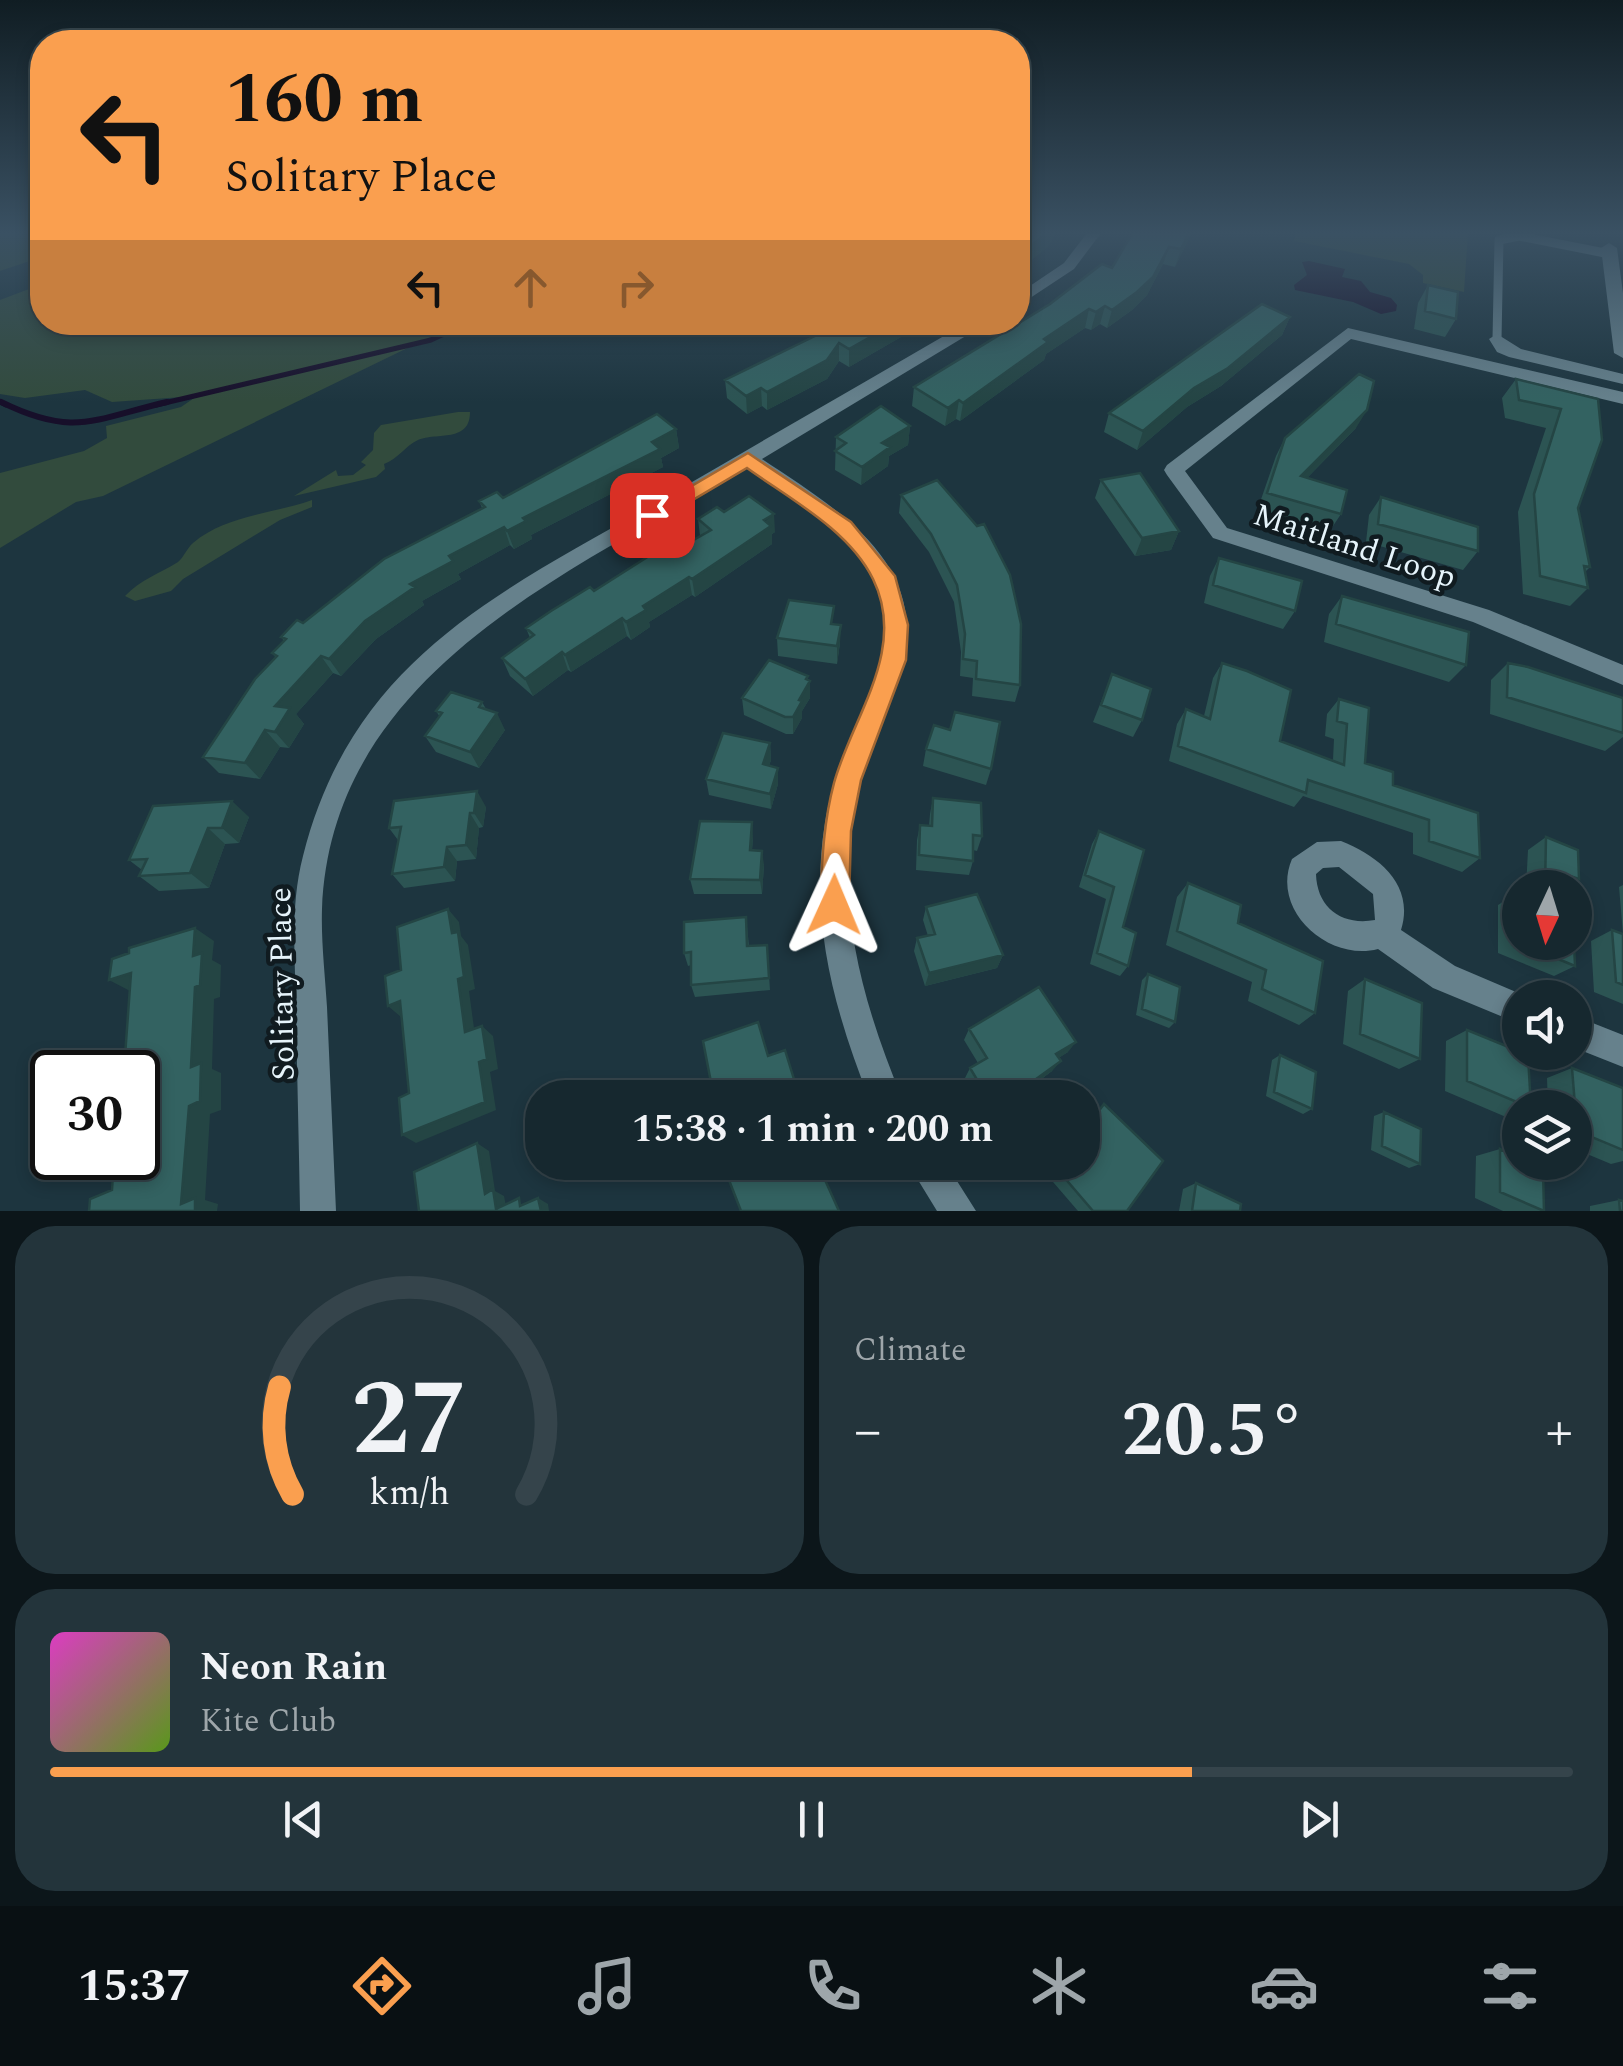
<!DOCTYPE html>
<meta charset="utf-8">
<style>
:root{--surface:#16282f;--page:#23343b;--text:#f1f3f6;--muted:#9ea6aa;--line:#35444b;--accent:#fa9f4f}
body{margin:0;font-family:Spectral,serif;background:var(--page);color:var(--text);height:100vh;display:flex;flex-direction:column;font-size:38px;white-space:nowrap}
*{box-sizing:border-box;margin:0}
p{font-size:32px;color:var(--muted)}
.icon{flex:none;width:55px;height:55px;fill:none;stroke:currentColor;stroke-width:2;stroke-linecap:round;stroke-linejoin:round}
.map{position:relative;height:1211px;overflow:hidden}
.side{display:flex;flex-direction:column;gap:15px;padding:15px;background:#0c161a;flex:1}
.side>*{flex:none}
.banner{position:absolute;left:30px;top:30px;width:1000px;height:305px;border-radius:40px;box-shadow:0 5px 15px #0003,0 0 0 2px var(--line);background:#fa9f4f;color:#111;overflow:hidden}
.needle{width:65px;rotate:184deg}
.fabs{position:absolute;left:1502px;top:870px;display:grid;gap:20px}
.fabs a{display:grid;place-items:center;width:90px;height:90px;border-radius:50%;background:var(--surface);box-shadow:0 5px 15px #0003,0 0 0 2px var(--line);font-size:50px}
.speed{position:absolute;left:30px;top:1050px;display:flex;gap:20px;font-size:50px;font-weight:700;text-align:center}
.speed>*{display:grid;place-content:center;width:130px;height:130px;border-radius:50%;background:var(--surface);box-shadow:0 5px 15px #0003,0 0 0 2px var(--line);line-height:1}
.speed .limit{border:5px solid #111;border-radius:15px;background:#fff;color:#111}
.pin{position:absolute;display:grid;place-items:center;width:85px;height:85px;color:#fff;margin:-42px;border-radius:20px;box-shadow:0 5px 15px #0006}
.me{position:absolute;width:110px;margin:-55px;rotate:1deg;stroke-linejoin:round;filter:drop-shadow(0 0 8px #0008)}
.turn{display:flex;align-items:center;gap:35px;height:210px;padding:0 30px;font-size:45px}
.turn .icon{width:130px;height:130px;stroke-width:2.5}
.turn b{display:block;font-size:70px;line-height:85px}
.lanes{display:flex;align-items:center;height:95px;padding:0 30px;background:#0003;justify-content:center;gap:50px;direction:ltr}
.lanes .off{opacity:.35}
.big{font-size:75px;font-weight:700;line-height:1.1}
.side .tile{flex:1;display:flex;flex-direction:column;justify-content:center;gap:15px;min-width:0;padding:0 35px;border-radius:40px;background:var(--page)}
.side .dial{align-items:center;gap:0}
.dial svg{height:260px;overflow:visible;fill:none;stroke:var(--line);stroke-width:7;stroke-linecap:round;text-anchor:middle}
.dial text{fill:var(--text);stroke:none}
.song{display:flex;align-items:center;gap:30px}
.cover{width:120px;height:120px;border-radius:15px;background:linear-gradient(135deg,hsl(310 70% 55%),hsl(90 70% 35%))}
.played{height:10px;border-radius:5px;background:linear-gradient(90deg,var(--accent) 75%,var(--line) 75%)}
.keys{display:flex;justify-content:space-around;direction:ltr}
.heat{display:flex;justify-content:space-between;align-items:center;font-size:55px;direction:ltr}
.side .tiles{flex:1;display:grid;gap:15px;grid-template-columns:1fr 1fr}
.tile:last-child{grid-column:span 2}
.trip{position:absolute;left:525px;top:1080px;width:575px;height:100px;border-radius:40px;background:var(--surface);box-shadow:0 5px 15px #0003,0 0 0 2px var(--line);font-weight:700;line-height:100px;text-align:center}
.tab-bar{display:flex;height:160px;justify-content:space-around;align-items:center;background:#091013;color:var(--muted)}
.tab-bar .icon{width:70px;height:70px}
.tab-bar .on{color:var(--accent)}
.tab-bar b{font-size:45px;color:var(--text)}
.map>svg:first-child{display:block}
.green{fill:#324b3d}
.water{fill:#170f2a}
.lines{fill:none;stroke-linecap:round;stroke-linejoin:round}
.stream-far1{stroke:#170f2a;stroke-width:5}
.stream{stroke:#170f2a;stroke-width:6}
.lane{stroke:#66818c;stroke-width:9}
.street{fill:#66818c;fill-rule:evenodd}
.wall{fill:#2c5453}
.shaded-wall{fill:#244544}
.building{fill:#336261;stroke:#244544;stroke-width:2.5}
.route{fill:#fa9f4f;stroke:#a26733;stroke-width:2.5}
.labels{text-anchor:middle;stroke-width:9;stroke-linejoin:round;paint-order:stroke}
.street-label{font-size:32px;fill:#e6f4fb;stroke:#101b20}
</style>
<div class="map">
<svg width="1623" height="1211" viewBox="0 0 1623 1211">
<rect width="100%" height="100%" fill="#1d353f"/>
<path class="green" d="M0,233L42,236V257L0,271Z
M1296,233H1468L1464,292L1423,283V275L1409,264L1294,241Z
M42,284V322L459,323L103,496L76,502L0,548V473L84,451L107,438L106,426L181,407L197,396L112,402L85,390L25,398L0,394V300Z
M458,412H470C470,443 437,432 418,440C405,446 398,459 384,464L385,469L376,477L294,496L336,470L338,476L353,475L366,465L361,462L373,450L374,433L381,425Z
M312,500V507L280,520L183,579L171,591L135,601L125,596C141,579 159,574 178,562C184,557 187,548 193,543C226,515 273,514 312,500Z"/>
<path class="water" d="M1309,261L1345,269L1342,277L1361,281L1370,292L1391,298L1397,305L1396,311L1381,314L1353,302L1295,290L1294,285L1307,275L1302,262Z"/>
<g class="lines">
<path class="stream-far1" d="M0,402L6,405
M156,405L431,340L470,322"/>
<path class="stream" d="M1,402C74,438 94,419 167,402"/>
<path class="lane" d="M1497,339L1499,240L1519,236L1610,254"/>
<path class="street" d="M1087,233H1101L1074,269L1018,306V294L1064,263Z
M1609,243L1617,248L1623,293V358L1614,353L1601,248Z
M968,322H989L762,459C843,513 938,568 897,682C881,727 860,770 853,818C837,916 865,1008 902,1098H869C834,1010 809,919 825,823C833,772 857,728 874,680C914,569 825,521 747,468C573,571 331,672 322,909C321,941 325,974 327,1007C330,1075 333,1143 336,1211H300C299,1143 297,1075 296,1007C295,956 290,906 303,856C354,653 508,589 673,493C771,436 870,379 968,322Z
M1348,328L1623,392V404L1351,339L1185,471L1227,528L1489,610L1623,665V685L1473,622L1213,538L1167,475L1164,470L1167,465Z
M1497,334L1521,349L1623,374V384L1509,357L1497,352L1489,339Z
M1341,841C1379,856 1415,885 1401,930L1455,966L1530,998H1520V1024L1433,988L1378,949C1328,962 1270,910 1292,859L1317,842ZM1339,867L1373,894L1375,920C1342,926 1317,908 1316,874L1323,868Z
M1575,1016L1623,1035V1067L1575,1048Z
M907,1162H945L976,1211H937Z"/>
</g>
<path class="wall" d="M1141,232H1192L1175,267L1163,264L1147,295L1132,310L1107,328L1100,324L1091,330L1085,328L1046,354L1044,360L960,421L956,419L945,426L912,406L914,387L1112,268Z
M1428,285L1456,319L1445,337L1414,329L1418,303Z
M1290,317L1282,335L1221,386L1187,407L1137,450L1104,432L1109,413Z
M927,322L849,367L839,361L827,379L767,410L762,406L747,414L727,398L725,380L814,336V331Z
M1516,379L1598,399L1578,508L1590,567L1585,572L1588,588L1570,606L1523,594L1518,512L1546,428L1505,418L1502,398Z
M910,426L908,445L889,456L888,466L861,485L835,470L836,437Z
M1356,428L1307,478L1341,514L1329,532L1257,511L1276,456L1285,438Z
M676,429L679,448L661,458L663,467L531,535L532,539L514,549L510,545L458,574L461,579L422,601L424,605L376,639L341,676L333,673L296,714L304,724L289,748L280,747L260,779L219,773L203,757L276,658L272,653L284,641L281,637L482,508L479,501L503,498Z
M937,480L1020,685L1015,702L972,696L973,678L960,676L961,652L954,602L929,552L899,513L901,495Z
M1101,480L1179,531L1171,550L1135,556L1095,498Z
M1381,497L1478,551L1463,570L1366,542L1369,515Z
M724,512L775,532L772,534V544L695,597L692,595L649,622L650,627L631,640L627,636L571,672L568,670L533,696L510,676L502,658L530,638L526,628L594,591L667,555L700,536L698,519Z
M1219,558L1295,611L1283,629L1204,603L1210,576Z
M1342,596L1466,665L1449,682L1324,642L1329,614Z
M777,638L840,643L837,664L778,656Z
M1222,663L1280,741L1333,760L1334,739L1325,736L1327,714L1339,699L1365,763L1480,858L1462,872L1413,854V833L1303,796L1294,807L1169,761L1177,724L1186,709L1204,716L1213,678Z
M1508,663L1623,698V737L1605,751L1490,714L1491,680Z
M1112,674L1142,720L1133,737L1093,722Z
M808,676V680L810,681V698L802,711V718L793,734H786L744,715L742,698Z
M482,702L486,709L505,730L479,768L436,752L425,736L440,717L436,711Z
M770,743L771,760L769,766L778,768V784L771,809L709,795L706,779Z
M926,749L991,769L986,785L923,766Z
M933,798L982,836L977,851L973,850V861L969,875L916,870L917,840L920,825L929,826L930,814Z
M153,806L249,817L239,843L225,844L209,888L159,891L139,876L142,870L129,860Z
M486,807L483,827L479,828L476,859L457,861L455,881L404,888L392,874L398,840L389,828Z
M1099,831L1123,927L1128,966L1120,976L1090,964L1106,899L1079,887L1092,844Z
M753,837L752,850L764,865L762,894H694L690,879Z
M1546,837L1579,879L1571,884V888H1526L1528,850Z
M1188,883L1238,923L1315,1013L1299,1025L1248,1001L1252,982L1166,945L1177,897Z
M1623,885V934L1619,887Z
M1517,893L1575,966L1554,976L1498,953V905Z
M926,907L1003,955L997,968L925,986L914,951L917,938L928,936L923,920Z
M746,917L749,946L767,945L770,990L695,997L691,985V965L688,966L684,953Z
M1612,930L1623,934V1004L1594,992L1591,941Z
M1148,974L1175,1022L1169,1028L1136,1015L1142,980Z
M1365,979L1420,1059L1399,1069L1343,1044L1348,991Z
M969,1029L1068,1052L1058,1058L1052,1071L1016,1098H976L965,1078L970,1068L978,1063L964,1040Z
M1467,1030L1528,1108H1520V1112L1506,1117L1445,1091L1446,1041Z
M1280,1055L1312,1109L1303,1114L1266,1096L1272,1060Z
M1572,1068L1623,1088V1161L1611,1164L1575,1149V1108H1548L1547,1078Z
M1104,1104L1127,1211H1078L1041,1168L1045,1162H1082L1086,1123L1094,1113Z
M1384,1112L1420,1164L1409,1168L1371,1150L1374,1116Z
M1500,1149L1544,1211H1503L1475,1198L1476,1156Z
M1196,1183L1240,1211H1179L1183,1189Z
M1619,1200L1623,1211H1590V1206Z"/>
<path class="shaded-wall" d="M1048,232H1057L1048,247L1018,271V256Z
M1189,232H1192L1175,267L1181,249Z
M1169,247L1163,264L1147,295L1132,310L1107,328L1112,310Z
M1105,306L1100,324L1091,330L1096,312Z
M1089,309L1085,328L1046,354L1044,360L960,421L963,403L1044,339Z
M1290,317L1282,335L1221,386L1187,407L1137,450L1143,431L1194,388Z
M897,322H927L849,367V349Z
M839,343V361L827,379L767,410V392Z
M761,388L762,406L747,414L746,396Z
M959,400L956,419L945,426L948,408Z
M1367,410L1356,428L1291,494L1301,476Z
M910,426L908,445L889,456L888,466L861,485L862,467L882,443Z
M676,429L679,448L661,458L663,467L531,535L532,539L514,549L507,531L523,518Z
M774,514L775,532L772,534V544L695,597L692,579Z
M504,527L510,545L458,574L461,579L422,601L424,605L376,639L341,676L329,659L365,621L410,584L449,556Z
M1179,531L1171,550L1135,556L1142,538Z
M689,577L692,595L649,622L650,627L631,640L626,622L643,606Z
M622,618L627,636L571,672L565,655Z
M841,625L840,643L837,664V646Z
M562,652L568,670L533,696L525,679Z
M321,656L333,673L296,714L304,724L289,748L275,732V706Z
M808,676V684L810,681V698L802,711V718L793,734V717Z
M497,713L505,730L479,768L470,752Z
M265,730L280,747L260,779L245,763Z
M770,743L771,760L764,781L763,764Z
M778,768V784L771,809L770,794Z
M477,791L486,807L483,827L474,813Z
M232,801L249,817L239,843L222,828Z
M470,813L479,828L476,859L466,845Z
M752,822L753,837L751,865L750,850Z
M208,828L225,844L209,888L190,873Z
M447,847L457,861L455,881L444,867Z
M762,851L764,865L762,894L760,880Z
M448,909L459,922L461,936L468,945L475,989L469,991L476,1043L465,1032Z
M195,928L214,941L212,960L221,965L220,997L214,999L212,1069L221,1073V1110L210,1114L205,1200L218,1204L217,1211H195L181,1204L191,1067L193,956Z
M1003,955L997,968L925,986L929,973Z
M131,973L132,992L109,980Z
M400,1001L401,1017L388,1006Z
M482,1026L493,1036L498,1069L490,1072L496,1110L416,1143L402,1135L479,1062Z
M1076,1042L1068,1052L1048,1065L1056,1054Z
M1061,1061L1052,1071L1016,1098H1010Z
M797,1089V1098H775Z
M477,1143L489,1151L495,1191L504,1196L507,1211L496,1209L485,1194Z
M538,1198L548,1204L549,1211H541Z"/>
<path class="building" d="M1018,232H1048L1018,256Z
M1133,232H1189L1181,249L1169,247L1153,277L1137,292L1112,310L1105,306L1096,312L1089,309L1044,339L1048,342L963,403L959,400L948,408L914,387L1050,304L1102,264L1112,268Z
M1428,285L1458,292L1456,319L1425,311Z
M1262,304L1290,317L1228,368L1194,388L1143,431L1109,413Z
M833,322H897L849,349L839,343L827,360L767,392L761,388L746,396L725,380L819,334L814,331Z
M1359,374L1374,381L1367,410L1301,476L1347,490L1341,514L1267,493L1285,438Z
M1516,379L1598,399L1602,440L1578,508L1590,567L1584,566L1588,588L1540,576L1534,494L1561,409L1519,400Z
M881,406L910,426L882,443L890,447L862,467L835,451L846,443L836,437Z
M657,414L676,429L652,442L660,449L523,518L526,521L507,531L504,527L449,556L453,561L410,584L415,587L365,621L329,659L321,656L275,706L290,708L275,732L265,730L245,763L203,757L255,679L277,656L272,653L286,639L281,637L297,620L303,623L384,559L485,507L479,501L497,492L503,498Z
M1140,473L1179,531L1142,538L1101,480Z
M937,480L977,526L984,524L1010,575L1021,624L1020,685L976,679L977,661L963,659L965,634L957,585L931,534L901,495Z
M749,496L774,514L764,520L771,526L692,579L689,577L643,606L646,610L626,622L622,618L565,655L562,652L525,679L502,658L534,635L526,628L551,611L590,587L594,591L660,549L667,555L711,530L698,519L717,507L724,512Z
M1381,497L1478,527V551L1378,524Z
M1219,558L1302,581L1295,611L1213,585Z
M1342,596L1469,632L1466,665L1336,624Z
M789,600L834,606L831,624L841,625L837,646L777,638Z
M769,660L808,676L806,679L810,681L799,700L802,701L793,717H785L742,698Z
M1222,663L1247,671L1291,690L1280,741L1344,765L1347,724L1337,721L1339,699L1369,708L1365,763L1393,772V785L1478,813L1480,858L1429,841V820L1308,780L1306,793L1178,746L1186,709L1210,719Z
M1508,663L1528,667L1623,698V733L1507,697Z
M1112,674L1151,689L1142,720L1101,705Z
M451,692L482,702L479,707L497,713L470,752L425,736L442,713L436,711Z
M955,712L1000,722L991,769L926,749L934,725L950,730Z
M723,733L770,743L763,764L778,768L770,794L706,779Z
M477,791L474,813H470L466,845L447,847L444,867L392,874L401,827L389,828L394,801Z
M933,798L981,803L982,836L973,835V861L919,855L920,825L932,826Z
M232,801L222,828H208L190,873L139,876L147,859L129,860L153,806Z
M700,821L752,822L750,850L762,851L760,880L690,879Z
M1099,831L1144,850L1123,927L1136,933L1128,966L1097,953L1114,887L1085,875Z
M1546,837L1578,850L1579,879L1570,876L1571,888H1545Z
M1188,883L1241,905L1238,923L1323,961L1315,1013L1262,989L1266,970L1177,931Z
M1517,893L1520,894V942H1574L1575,966L1517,942Z
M977,894L1003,955L929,973L917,938L935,934L926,907Z
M448,909L452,933L458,932L464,977L458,979L465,1032L482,1026L487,1059L479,1062L485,1102L402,1135L399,1098L409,1093L400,1001L388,1006L385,976L401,970L397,927Z
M746,917L747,946L767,945L769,978L691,985V952L684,953V922Z
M195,928L193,956L202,953L200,985L195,987L191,1067L201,1063L200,1101L189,1106L181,1204L195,1198V1211H89L90,1199L112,1190L114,1158H138V1072H102L103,1064L125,1056L131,973L109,980L112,959L129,953V948Z
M1612,930L1623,934V985L1616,982Z
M1148,974L1180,987L1175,1022L1142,1009Z
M1365,979L1422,1003L1420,1059L1360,1034Z
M1039,987L1076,1042L1056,1054L1061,1061L1010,1098H988L970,1068L987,1058L969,1029Z
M758,1022L768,1056L785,1050L797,1089L775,1098H714L703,1041Z
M1467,1030L1528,1055L1531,1108L1467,1081Z
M1280,1055L1316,1072L1312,1109L1274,1092Z
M1572,1068L1623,1088V1150L1577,1131Z
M1104,1104L1163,1161L1127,1211H1093L1051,1162H1082V1119L1088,1125Z
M1384,1112L1421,1129L1420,1164L1382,1146Z
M477,1143L485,1194L493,1189L496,1209L519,1198L520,1206L538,1198L541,1211H419L414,1172Z
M1500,1149L1520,1158V1162H1530L1543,1169L1544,1211L1500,1192Z
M747,1162H800L807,1179L821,1171L839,1211H741L727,1175Z
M1196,1183L1241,1204L1240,1211H1192Z
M1619,1200L1623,1201V1211H1620Z"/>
<linearGradient id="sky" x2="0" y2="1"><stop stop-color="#101d23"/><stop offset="0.58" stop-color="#3a5163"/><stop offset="1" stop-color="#3a5163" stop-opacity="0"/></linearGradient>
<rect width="1623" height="402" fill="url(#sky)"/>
<path class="route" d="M748,453L851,522L895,576L908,625L906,660L861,780L851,831L849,905L845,915L834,920L824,915L820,905C822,864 823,824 834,783C852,717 908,650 873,579C849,530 790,499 747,468L659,520H645L642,515Z"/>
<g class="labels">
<g class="street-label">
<text transform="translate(1355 545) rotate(18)" y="11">Maitland Loop</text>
<text transform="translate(281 984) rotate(-91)" y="11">Solitary Place</text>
</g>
</g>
</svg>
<div class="fabs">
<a><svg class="needle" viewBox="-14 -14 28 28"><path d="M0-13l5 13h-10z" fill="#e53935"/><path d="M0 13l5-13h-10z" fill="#9ea6aa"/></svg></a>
<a><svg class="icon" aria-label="sound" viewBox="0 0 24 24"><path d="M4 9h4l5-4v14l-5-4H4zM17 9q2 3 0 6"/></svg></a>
<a><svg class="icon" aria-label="layers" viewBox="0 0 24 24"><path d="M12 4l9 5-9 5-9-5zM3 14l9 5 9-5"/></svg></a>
</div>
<div class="speed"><div class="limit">30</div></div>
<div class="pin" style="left:652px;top:515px;background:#d93025"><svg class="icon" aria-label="arrive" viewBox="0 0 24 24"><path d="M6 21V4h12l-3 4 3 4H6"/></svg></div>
<svg class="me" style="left:834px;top:905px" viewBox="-20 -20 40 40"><path d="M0-17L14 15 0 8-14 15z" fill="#fa9f4f" stroke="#fff" stroke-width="4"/></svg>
<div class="trip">15:38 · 1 min · 200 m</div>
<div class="banner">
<div class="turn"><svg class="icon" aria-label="left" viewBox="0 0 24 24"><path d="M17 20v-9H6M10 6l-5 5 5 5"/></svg><div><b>160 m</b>Solitary Place</div></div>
<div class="lanes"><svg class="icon" aria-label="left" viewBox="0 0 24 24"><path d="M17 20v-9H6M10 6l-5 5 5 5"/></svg><svg class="icon off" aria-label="ahead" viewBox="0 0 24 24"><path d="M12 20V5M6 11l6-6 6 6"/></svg><svg class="icon off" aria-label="right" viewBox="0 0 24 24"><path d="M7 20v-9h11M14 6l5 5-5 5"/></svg></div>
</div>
</div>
<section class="side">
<div class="tiles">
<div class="tile dial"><svg viewBox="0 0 100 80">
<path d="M14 69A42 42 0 1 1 86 69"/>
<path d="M14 69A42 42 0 0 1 10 36" stroke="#fa9f4f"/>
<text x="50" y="56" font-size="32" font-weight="700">27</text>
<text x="50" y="72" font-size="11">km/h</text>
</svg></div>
<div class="tile"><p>Climate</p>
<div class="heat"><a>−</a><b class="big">20.5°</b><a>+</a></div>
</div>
<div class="tile">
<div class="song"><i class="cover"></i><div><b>Neon Rain</b><p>Kite Club</p></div></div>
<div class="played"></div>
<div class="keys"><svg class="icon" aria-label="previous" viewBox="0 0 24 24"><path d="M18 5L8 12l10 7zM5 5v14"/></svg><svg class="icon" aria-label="pause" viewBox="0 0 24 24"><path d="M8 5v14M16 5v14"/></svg><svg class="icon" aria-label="next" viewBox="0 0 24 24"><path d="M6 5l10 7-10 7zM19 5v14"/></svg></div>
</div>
</div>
</section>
<nav class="tab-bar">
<b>15:37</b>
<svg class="icon on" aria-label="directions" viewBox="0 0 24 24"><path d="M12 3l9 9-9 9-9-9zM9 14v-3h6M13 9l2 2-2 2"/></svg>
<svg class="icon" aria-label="music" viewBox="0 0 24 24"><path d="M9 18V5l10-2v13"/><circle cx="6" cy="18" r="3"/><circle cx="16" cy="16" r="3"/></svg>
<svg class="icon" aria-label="phone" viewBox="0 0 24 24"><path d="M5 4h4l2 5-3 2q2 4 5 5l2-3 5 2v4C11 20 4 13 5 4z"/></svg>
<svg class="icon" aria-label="climate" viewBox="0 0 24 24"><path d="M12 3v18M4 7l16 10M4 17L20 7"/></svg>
<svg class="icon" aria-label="car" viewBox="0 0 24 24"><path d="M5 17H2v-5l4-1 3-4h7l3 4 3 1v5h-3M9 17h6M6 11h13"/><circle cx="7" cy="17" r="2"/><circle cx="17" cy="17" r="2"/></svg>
<svg class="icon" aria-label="filters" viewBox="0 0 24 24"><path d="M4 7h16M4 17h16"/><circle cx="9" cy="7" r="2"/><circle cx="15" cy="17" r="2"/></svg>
</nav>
